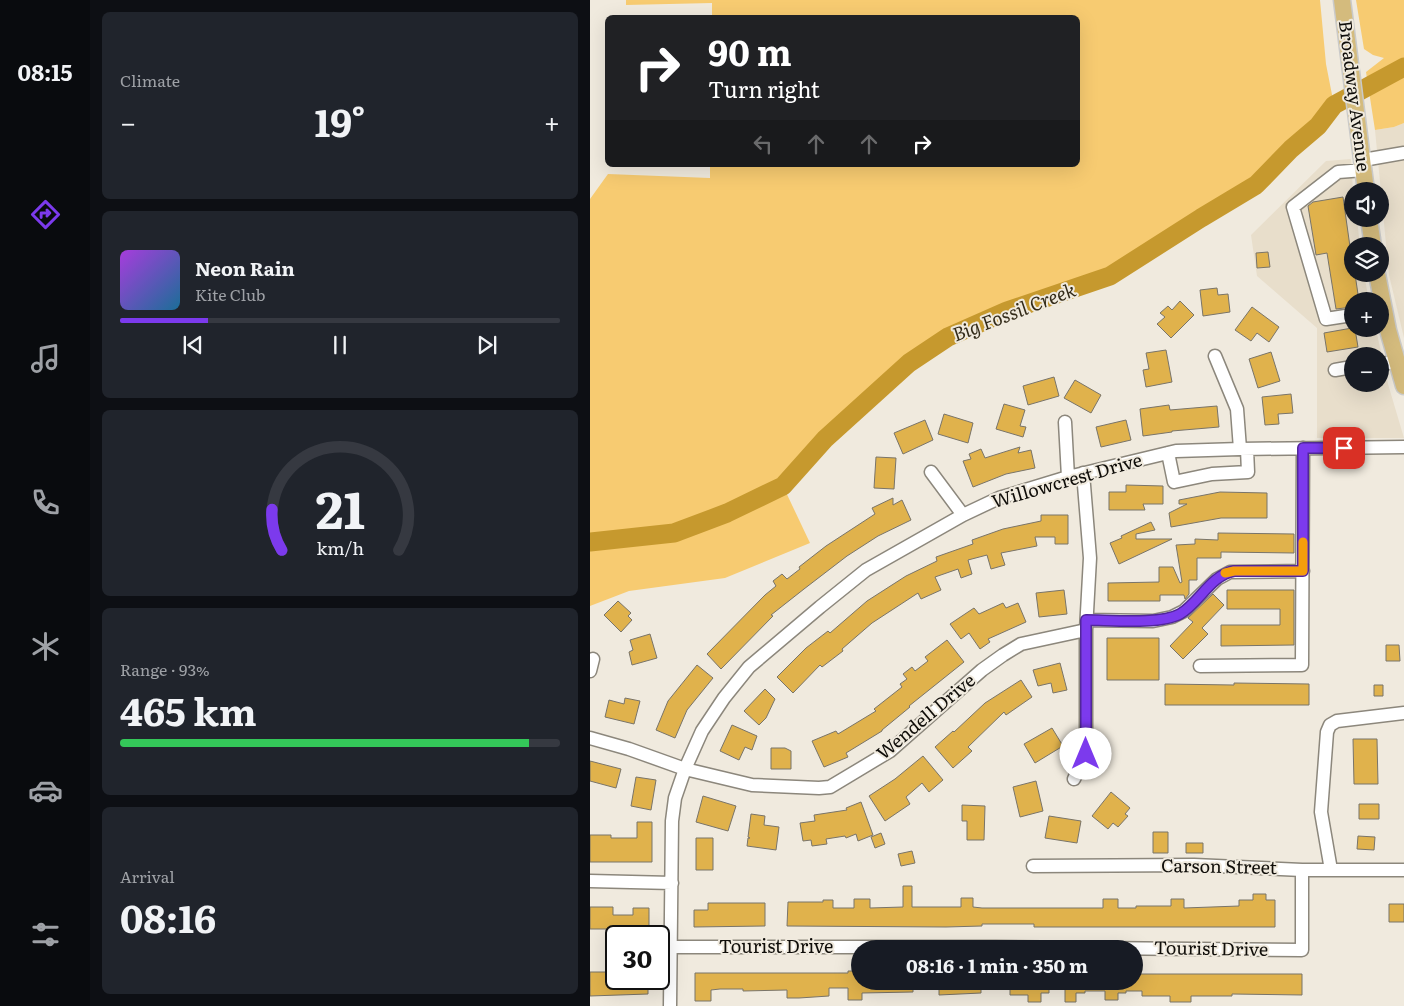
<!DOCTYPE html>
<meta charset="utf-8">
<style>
:root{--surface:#171b24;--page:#20242c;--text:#f1f3f6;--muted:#9ea1a6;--line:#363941;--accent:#7c3aed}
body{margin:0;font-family:Literata,serif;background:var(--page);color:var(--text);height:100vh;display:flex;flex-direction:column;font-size:19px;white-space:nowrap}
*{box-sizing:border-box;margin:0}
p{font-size:16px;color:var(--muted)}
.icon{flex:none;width:28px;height:28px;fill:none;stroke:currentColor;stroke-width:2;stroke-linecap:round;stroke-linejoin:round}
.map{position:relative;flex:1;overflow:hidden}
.side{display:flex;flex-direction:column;gap:12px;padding:12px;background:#0d0f14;width:500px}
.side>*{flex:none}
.top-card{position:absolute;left:15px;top:15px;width:475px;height:152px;border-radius:8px;box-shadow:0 5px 20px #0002;background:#202124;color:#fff;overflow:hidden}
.tools{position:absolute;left:754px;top:182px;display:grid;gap:10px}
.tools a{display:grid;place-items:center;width:45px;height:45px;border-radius:50%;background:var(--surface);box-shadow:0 5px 20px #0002;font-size:25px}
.speed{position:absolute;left:15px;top:925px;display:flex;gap:10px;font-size:25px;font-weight:700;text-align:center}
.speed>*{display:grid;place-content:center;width:65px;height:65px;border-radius:50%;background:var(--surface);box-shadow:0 5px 20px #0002;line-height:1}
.speed .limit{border:2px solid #111;border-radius:8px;background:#fff;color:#111}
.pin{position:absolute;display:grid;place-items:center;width:42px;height:42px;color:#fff;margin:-21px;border-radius:10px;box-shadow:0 2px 8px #0006}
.me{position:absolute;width:55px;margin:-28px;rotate:0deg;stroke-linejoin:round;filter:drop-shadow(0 0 4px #0008)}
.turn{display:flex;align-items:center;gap:18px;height:105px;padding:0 20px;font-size:22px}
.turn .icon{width:65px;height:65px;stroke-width:2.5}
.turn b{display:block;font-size:35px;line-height:42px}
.lanes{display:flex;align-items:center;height:48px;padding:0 20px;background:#0003;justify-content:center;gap:25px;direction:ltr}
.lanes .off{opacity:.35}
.big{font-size:38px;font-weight:700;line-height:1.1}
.side .card{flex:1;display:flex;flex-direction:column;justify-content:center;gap:8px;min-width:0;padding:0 18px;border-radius:8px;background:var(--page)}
.side .dial{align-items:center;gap:0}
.dial svg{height:130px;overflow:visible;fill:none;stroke:var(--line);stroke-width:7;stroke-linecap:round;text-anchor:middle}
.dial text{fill:var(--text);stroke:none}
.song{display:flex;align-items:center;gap:15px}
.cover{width:60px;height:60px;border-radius:8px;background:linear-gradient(135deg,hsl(280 70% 55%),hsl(200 70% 35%))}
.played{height:5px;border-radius:2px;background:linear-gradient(90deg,var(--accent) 20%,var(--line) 20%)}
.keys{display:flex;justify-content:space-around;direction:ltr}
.heat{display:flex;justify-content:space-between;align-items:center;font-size:28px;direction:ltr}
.charge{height:8px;border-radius:4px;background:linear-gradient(90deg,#34c759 93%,var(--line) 0)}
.trip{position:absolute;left:261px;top:940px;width:292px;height:50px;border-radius:25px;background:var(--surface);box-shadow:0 5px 20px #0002;font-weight:700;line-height:50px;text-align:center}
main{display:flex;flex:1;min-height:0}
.menu{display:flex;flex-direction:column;width:90px;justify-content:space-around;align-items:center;background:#090b0e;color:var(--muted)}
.menu .icon{width:35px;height:35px}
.menu .on{color:var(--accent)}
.menu b{font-size:22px;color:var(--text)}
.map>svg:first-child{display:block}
.built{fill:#e8decb;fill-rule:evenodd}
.green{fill:#f7cb71}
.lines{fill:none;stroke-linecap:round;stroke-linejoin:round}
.river{stroke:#c6992e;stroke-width:19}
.building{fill:#e0b24c;stroke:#797469}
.minor-casing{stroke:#8c877c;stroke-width:15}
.major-casing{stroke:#cacac9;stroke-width:19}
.minor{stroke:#fff;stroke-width:12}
.major{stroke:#d4bb7d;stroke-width:16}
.route-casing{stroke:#51269a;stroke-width:12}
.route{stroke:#7c3aed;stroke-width:9}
.slow{stroke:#f59e0b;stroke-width:9}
.labels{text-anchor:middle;stroke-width:4;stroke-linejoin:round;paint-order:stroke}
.street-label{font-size:18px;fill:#0f0d09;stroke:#f0eade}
.water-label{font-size:19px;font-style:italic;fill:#332b19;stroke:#f0eade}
</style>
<main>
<nav class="menu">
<b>08:15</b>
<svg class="icon on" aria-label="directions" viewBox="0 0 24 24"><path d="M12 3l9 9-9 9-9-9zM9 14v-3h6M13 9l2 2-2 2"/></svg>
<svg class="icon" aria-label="music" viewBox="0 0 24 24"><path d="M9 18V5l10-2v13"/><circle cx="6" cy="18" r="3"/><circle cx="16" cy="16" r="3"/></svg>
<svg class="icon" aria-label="phone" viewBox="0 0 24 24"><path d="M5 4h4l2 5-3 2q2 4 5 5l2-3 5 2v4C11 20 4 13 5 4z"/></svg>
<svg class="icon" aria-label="climate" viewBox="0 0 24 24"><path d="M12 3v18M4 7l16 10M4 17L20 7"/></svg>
<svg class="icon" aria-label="car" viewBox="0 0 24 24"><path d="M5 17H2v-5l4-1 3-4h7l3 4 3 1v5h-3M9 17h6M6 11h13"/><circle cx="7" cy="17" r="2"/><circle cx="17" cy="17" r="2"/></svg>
<svg class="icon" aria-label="filters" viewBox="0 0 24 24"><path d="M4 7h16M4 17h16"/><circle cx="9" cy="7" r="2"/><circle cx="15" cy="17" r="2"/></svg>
</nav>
<section class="side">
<div class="card"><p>Climate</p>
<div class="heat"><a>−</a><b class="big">19°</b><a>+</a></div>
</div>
<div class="card">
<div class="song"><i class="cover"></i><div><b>Neon Rain</b><p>Kite Club</p></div></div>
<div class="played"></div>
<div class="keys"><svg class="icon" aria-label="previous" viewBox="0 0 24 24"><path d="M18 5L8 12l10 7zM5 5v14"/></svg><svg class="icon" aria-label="pause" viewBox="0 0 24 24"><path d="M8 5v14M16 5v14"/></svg><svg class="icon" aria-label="next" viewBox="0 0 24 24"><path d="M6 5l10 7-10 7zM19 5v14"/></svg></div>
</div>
<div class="card dial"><svg viewBox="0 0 100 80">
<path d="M14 69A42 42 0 1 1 86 69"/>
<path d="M14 69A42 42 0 0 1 8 44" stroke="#7c3aed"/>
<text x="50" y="56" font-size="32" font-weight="700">21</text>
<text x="50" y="72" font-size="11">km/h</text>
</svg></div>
<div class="card"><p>Range · 93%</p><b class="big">465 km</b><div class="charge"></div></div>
<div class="card"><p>Arrival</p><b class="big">08:16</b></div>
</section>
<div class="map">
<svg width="814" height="1006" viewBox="0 0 814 1006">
<rect width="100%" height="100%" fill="#f0eade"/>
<path class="built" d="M814,123V338L799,275L785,130L804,127Z
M761,159L763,191L762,219H767L770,246H762V274H774L779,301H762V329H786L798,384L814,438H727V328L667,276L661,235L736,161ZM762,356H790V384H762Z"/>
<path class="green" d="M36,0H730L736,64L744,105L666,185L611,218L520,276L417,311L358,337L319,363L235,439L193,486L220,543L135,578L39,591L0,606V199L18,174L120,178V165H488V18H122V3L36,5Z
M766,0H814V123L804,127L785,130L776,72L794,58L783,55L774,49Z"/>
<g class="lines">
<path class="river" d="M0,542L84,533L137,513L193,486L235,439L319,363L358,337L417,311L520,276L611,218L666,185L701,149L728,126L744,105L814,67"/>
</g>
<path class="building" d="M753,197L762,261V274H765L769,301H762V307L746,309L737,253L726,255L718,206L723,202Z
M678,252L680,267L667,268L666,253Z
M627,288L628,295L638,294L640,312L613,316L610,290Z
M590,301L604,315L581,338L567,324L575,317L570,313L578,306L582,310Z
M662,307L689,327L679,342L667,333L661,341L645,330Z
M762,328L765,329L768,347L737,352L734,333Z
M576,350L582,382L556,387L553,370L559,369L556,353Z
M681,352L690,381L668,388L659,359Z
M464,377L469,396L438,405L433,386Z
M485,380L511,395L501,413L474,398Z
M701,394L703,413L688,414L689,424L675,425L672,397Z
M414,404L435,410L430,426L436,427L433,437L406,429Z
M579,405L580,410L627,406L629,427L582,431V432L553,436L550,409Z
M354,414L383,423L378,443L348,434Z
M335,420L343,440L313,454L304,433Z
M536,420L541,440L511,447L506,427Z
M430,447L428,453L441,450L445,468L416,474L383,487L373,461L381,459L379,454L391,449L395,458Z
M286,457L306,458L304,489L284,488Z
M536,485L573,486V504H553L555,510H519V492H536Z
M630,492L677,493V518H631L581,527L579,513L597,504H589V500Z
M303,498V505L312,500L321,520L288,536L257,556L214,589L181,615L183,616L131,669L117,654L175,595L186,586L183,581L192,574L197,579L210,569L209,567L236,546L285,514L282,508Z
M451,515H478V544H465V537H445L447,546L411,553L415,565L401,569L397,555L378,560L382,574L371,578L368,569L345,577L351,590L331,599L328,593L282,623L252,649L253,651L232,667L230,665L203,693L187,677L216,648L238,631L240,633L277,601L316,576L347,561L346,557L383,544L382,540L413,529L451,521Z
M561,522L565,530L546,534V539H582L529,564L520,543L532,538L531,536Z
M628,533L704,534V553L631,552V558H607V580H599V594L595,599L594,595H570V601H518V583L569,582V567H583L590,583L592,582L586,545L605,544V539L628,540Z
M474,590L477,614L449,617L446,593Z
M637,590H704V645L631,646V625H690V609H637Z
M623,594L634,605L612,628L618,634L593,659L580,646L603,622L598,618Z
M28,601L41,613L38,616L42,620L31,632L14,615Z
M413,603L416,608L428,603L436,622L398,639L400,642L390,649L379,633L371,639L360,624L384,608L389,614Z
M60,634L67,658L42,665L39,652L43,650L40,640Z
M517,638H569V680H517Z
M357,640L374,662L319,706L320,707L292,730V731L256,753L258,757L234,767L222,741L246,731L248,734L286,711L284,709L312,687L310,684L317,679L313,674L322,667L325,671L338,661L335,657Z
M796,645H809L810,661H796Z
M470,663L477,690L463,693L461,683L448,686L443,670Z
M107,665L123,678L97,710L85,738L66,730L78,701Z
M431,680L442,697L416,715L414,712L378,747L382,751L363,768L345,747L363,731L364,732L395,703Z
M644,683L719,684V705H575V684L644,685Z
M784,685H793V696H784Z
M175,689L185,699L176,718L169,725L154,711Z
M35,698L50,701L44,724L15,717L19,700L34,704Z
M142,725L167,736L162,750L155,747L149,760L130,751Z
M462,728L473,746L445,763L434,744Z
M763,739H787L788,784H764Z
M181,748H195L201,751V769H181Z
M333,756L353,780L339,792L332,783L316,797L320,804L295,821L279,796L305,779Z
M0,761L31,769L26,788L0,781Z
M46,777L66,780L61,810L41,806Z
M446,781L453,811L430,817L423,787Z
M521,792L540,808L535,814L538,816L528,827L523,823L518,829L502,816Z
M113,796L146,806L138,831L106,822Z
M271,802L283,835L268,841L266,834L256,838L255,836L236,839L237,844L222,846L221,840L213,841L210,823L225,821L224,815L257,810L256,808Z
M769,804H789V819H769Z
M372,805L395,806L394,840H377V821H372Z
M161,814L175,816L174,825L189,827L186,850L157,846L158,838H160L158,837Z
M459,816L491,821L487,843L455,838Z
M47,822H62V862H0V835H21V838H47Z
M563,832H578V853H563Z
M291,833L295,844L285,848L281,837Z
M768,836L785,837L784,850L767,849Z
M106,838H123V870H106Z
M596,843H613V853H596Z
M322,851L325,863L311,866L308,854Z
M313,886H322V907H371V898H383V907L392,908H513V899H528V908H546V906H581V899H594V908L649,906V900H663V894H676V900H685V927H444V924H392V926L356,927L197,926L198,902H233V900H243V908H264V899H280V908L313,907Z
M118,903H175V926L104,927V910H118Z
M799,904H814V922H799Z
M0,907H23V915H43V908H59V936H34V929H0Z
M258,971H270V981H323V992L272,993V1000H258V988H239V996L209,998H197V990L153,991V989H130L121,990V1001H105V973H258Z
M0,972H22V979H58V994L0,996Z
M545,974H712V995L642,994V996H601V1002H580V996H552V991H536V993H528V1000H515V991H495V993H486V1002H475V981H545Z
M349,981H391V993L349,995Z
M420,981H459V993H451V1002H438V995H420Z"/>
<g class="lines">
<g class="minor-casing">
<path id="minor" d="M773,160L814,153
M762,315L736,319L703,207L748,172L774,170
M625,356L647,409L650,449
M790,364L806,362
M745,370L762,367
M475,422L478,477
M578,453L584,482L622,474L658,472L657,449
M341,472L373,515
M497,620L563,621L582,617L594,611L627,579L640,572L713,571
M610,666L712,665L713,448
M0,671L3,659
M0,738L39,749L95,769L162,785L229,788L240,787L300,751L392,670L413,655L431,644L496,630
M484,779L496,754V630L500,558L493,473
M443,866L604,865L712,870H814
M741,870L731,812L737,732L740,725L747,721L814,713
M0,881L82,883
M81,947H405L712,950V870
M80,1006L82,821L85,798L95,769L112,731L134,698L159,667L230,607L276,570L373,515L409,498L478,477L586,451L650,449L814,447"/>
</g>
<g class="major-casing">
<path id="major" d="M752,0L776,191
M779,219L783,246
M787,274L798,330L814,386"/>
</g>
<use href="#minor" class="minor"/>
<use href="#major" class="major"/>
</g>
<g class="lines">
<g class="route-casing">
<path id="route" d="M496,754V620C520,620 570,625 590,614C609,603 621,575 644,571H713V448H754"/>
</g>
<use href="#route" class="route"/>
<path class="slow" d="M635,573L644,571H713V542"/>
</g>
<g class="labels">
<g class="street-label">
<text transform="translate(764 96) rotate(83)" y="6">Broadway Avenue</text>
<text transform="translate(477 481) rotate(-16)" y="6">Willowcrest Drive</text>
<text transform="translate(336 717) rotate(-40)" y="6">Wendell Drive</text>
<text transform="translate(629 867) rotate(1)" y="6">Carson Street</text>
<text x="186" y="953">Tourist Drive</text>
<text transform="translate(621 949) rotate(1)" y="6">Tourist Drive</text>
</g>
<g class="water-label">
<text transform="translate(424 312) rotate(-21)" y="7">Big Fossil Creek</text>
</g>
</g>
</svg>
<div class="tools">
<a><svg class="icon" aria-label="sound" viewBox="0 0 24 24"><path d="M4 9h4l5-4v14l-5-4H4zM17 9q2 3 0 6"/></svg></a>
<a><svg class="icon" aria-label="layers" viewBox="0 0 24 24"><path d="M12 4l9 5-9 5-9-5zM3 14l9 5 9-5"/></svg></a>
<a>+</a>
<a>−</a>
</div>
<div class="speed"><div class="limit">30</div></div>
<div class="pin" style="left:754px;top:448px;background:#d93025"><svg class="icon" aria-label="arrive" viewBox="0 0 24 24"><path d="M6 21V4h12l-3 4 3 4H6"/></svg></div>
<svg class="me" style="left:496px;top:754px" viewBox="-20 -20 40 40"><circle r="19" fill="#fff"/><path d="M0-13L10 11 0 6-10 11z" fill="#7c3aed"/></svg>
<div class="trip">08:16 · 1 min · 350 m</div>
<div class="top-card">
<div class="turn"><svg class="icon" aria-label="right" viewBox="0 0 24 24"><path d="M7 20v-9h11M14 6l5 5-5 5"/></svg><div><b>90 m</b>Turn right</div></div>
<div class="lanes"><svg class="icon off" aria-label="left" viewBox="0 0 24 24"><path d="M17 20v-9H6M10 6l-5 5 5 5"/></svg><svg class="icon off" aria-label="ahead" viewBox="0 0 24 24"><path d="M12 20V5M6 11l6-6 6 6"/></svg><svg class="icon off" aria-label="ahead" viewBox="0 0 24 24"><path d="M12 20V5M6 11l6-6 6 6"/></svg><svg class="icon" aria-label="right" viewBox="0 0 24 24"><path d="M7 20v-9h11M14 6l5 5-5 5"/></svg></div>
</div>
</div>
</main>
